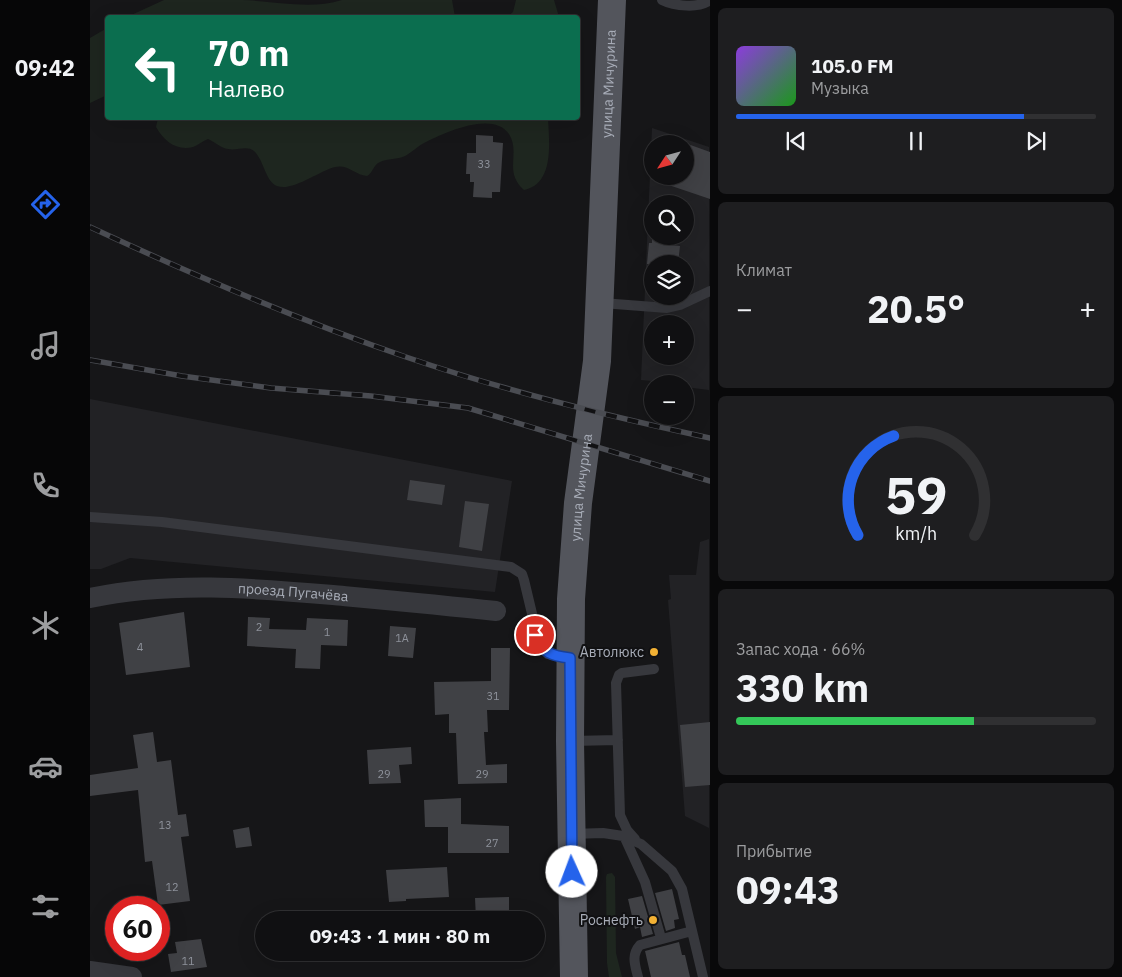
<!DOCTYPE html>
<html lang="ru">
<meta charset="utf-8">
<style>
:root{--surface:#101012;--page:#1e1e20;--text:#f1f3f6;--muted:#9c9d9f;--line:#303032;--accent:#2563eb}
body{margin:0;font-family:"IBM Plex Sans",sans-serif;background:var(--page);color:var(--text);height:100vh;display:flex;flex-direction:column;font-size:19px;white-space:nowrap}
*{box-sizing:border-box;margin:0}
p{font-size:16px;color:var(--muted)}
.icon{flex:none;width:28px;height:28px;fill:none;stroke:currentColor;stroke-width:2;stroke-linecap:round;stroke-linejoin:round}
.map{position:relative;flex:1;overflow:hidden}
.drawer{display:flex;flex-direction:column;gap:8px;padding:8px;background:#09090a;width:412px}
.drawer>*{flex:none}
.top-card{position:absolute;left:15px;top:15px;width:475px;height:105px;border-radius:5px;box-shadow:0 5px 20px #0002,0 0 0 1px var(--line);background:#0b6e4f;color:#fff;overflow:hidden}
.needle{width:32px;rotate:234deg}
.tools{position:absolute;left:554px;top:135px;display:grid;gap:10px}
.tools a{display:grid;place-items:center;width:50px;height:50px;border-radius:50%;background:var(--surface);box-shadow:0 5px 20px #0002,0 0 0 1px var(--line);font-size:25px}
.speed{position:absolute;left:15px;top:896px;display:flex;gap:10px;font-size:25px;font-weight:700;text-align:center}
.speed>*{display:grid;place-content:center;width:65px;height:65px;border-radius:50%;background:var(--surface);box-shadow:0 5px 20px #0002,0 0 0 1px var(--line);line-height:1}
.speed .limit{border:8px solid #d22;background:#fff;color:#111}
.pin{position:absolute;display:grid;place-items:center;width:42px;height:42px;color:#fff;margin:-21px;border:2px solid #fff;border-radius:50%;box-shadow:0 1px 5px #0007}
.me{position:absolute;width:55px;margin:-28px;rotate:358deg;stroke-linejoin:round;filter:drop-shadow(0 0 4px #0008)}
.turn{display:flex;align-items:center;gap:18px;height:105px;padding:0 20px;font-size:22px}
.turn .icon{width:65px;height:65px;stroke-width:2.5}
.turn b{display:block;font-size:35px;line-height:42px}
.big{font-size:38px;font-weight:700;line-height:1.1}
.drawer .card{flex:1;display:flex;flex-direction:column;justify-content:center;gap:8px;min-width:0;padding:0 18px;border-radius:8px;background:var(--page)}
.drawer .dial{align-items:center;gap:0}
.dial svg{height:130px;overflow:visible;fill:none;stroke:var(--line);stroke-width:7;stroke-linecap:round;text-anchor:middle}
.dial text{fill:var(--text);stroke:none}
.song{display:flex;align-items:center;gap:15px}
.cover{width:60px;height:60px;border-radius:8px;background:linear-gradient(135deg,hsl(270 70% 55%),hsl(120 70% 35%))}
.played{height:5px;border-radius:2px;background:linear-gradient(90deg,var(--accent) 80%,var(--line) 80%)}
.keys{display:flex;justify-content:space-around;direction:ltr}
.heat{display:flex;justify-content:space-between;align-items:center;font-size:28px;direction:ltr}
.charge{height:8px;border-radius:4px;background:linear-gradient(90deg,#34c759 66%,var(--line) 0)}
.trip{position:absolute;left:165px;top:911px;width:290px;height:50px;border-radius:25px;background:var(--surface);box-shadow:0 5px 20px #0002,0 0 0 1px var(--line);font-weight:700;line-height:50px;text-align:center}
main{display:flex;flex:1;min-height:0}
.menu{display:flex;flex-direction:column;width:90px;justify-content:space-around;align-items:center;background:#060607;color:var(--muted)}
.menu .icon{width:35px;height:35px}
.menu .active{color:var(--accent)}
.menu b{font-size:22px;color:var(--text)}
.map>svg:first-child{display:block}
.built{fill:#222225;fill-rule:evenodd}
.green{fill:#1e261f}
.building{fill:#404145}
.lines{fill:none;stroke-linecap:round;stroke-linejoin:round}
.lane{stroke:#37383d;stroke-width:10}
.street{stroke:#37383d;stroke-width:20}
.primary{stroke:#53555c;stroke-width:28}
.rail-casing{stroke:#4a4c52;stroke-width:5.5}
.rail{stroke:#111113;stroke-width:4;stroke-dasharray:11;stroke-linecap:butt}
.route-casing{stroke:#184099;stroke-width:12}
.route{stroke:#2563eb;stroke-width:9}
.poi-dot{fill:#f2b134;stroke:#111113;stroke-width:2}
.labels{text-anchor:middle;stroke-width:4;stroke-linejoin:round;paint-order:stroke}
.number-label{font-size:11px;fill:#8e929b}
.street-label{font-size:14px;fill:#a8adb8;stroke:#111113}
.poi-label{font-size:14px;fill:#a8adb8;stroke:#111113;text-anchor:end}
</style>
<main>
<nav class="menu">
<b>09:42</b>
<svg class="icon active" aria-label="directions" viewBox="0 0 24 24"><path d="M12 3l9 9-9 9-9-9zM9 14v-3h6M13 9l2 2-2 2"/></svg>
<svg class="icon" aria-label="music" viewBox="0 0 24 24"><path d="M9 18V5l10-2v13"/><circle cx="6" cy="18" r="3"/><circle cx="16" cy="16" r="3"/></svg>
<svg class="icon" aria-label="phone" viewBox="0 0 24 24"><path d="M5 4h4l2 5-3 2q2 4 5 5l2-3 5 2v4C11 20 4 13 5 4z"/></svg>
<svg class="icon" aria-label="climate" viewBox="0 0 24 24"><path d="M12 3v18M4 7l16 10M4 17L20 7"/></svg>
<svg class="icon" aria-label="car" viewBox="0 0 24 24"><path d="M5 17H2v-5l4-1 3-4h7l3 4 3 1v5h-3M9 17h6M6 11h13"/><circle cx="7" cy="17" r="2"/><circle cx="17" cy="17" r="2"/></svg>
<svg class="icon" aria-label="filters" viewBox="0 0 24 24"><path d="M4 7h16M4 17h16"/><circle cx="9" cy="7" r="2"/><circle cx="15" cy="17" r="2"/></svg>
</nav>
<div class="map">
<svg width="620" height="977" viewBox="0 0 620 977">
<rect width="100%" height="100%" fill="#161618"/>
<path class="built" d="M562,128L619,147V390L595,387V384L551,380ZM562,144H595V176H562ZM562,204H595V236H562ZM562,264H595V296H562ZM562,324H595V356H562Z
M0,399L422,481L405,592L40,558L11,569H0Z
M619,539V828L595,816L578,600L581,599L579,575H606L610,542Z"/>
<path class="green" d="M74,0C100,0 126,0 152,0C185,1 220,10 252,0H362L365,17H37Z
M426,0H464L469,17H417L423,12Z
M17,28V95L0,103V38Z
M68,118H458C459,141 465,184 434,190C413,172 431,153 419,134C403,110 353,133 334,143C328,146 322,152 315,156C307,160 298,158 290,162C283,165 283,173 277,176C265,175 258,164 245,167C229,171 202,192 187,186C175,181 174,160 164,151C157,145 147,151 138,149C131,148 125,142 118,139C113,141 108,145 103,147C86,151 74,141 66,127Z
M522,873L525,877L526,953L532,977H519L517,963L516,877L517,874Z"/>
<path class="building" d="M386,135L403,136V142L413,143L410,192H402V198L383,197L384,182H380V174H376L377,153H386Z
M595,143L620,152V199L561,179L562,176H595Z
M562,236L579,237V245L590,246L588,264H557L559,243H562Z
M320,480L355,485L352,505L317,500Z
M375,501L399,504L392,551L369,547Z
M94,612L100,667L36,675L29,623Z
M158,617L180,618L179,629L216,630L217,618L258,620L257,646L231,645L230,669L205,668L206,649L157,646Z
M300,626L326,628L323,658L298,656Z
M401,648H420L419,710H397L398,732H394L396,765L417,764V783L368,784L366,733H359V714L345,715L344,682L401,681Z
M620,722V785L595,787L590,725Z
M63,732L67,762L81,760L88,815L96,814L99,836L91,837L100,901L68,905L62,861L55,862L48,790L0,796V775L48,768L43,735Z
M321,747L322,764L309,765L311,783L279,784L277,750Z
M371,798V824L419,826V853H358V827H335L334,800Z
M159,827L162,846L146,848L143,830Z
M357,867L359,897L316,899V901L299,902L296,870Z
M582,889L589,919L584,920L585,928L576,931L565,893Z
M552,896L563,934L552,937L550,927L545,929L538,899Z
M419,897V919H386L385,898Z
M111,939L117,967L81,972L78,954L87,953L85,942Z
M589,942L592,955H595L600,977H561L555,951Z"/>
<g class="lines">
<path class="lane" d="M572,0C584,6 609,9 620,0
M512,303L577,308L590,305L620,291
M0,517L72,522L421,567L432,574L434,580L449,643L458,654L479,657
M481,741L528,740
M481,834L513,833L533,836L551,844L582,871L592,889L613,977
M534,836L555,882L571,938
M545,839L537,830L530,815L526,683L529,675L532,673L564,669
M548,977C545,965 541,955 550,945L602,931"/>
<g class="street">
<path id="s1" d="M0,598C80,581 162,588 243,595C297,600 352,605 406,611"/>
<path d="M0,971L42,977"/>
</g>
<path class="primary" id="s2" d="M484,977L480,741L481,599L488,503L507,361L522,0"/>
<g class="rail-casing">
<path id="rail" d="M0,227C103,275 208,320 316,357C415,391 517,416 620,438
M0,360L92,376L181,388L281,396L378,408L620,481"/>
</g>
<use href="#rail" class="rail"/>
</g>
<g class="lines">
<g class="route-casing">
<path id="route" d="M445,635C452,653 462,656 480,658L482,872"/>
</g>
<use href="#route" class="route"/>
</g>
<g class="poi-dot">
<circle cx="564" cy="652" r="5"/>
<circle cx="563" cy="920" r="5"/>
</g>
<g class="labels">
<g class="number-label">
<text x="394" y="168">33</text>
<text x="169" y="631">2</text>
<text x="237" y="636">1</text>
<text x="312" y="642">1А</text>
<text x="50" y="651">4</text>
<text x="403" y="700">31</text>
<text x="294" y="778">29</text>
<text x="392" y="778">29</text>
<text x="75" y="829">13</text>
<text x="402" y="847">27</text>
<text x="82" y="891">12</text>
<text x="98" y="965">11</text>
</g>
<g class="street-label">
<text dy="5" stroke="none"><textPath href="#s2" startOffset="895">улица Мичурина</textPath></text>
<text dy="5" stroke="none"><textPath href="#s2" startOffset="490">улица Мичурина</textPath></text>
<text dy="5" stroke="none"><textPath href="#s1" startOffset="204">проезд Пугачёва</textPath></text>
</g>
<g class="poi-label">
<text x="554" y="657">Автолюкс</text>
<text x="553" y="925">Роснефть</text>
</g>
</g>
</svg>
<div class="tools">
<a><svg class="needle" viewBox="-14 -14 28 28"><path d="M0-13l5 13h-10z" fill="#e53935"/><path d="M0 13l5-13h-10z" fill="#9c9d9f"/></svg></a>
<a><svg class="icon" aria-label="search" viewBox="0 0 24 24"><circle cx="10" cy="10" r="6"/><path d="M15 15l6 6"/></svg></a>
<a><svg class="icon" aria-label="layers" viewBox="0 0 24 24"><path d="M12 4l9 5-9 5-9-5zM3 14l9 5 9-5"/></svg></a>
<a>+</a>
<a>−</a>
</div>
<div class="speed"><div class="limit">60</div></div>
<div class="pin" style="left:445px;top:635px;background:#d93025"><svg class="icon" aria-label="arrive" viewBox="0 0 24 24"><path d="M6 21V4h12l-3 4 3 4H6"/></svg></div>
<svg class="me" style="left:482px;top:872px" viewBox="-20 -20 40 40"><circle r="19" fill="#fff"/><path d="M0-13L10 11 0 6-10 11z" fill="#2563eb"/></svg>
<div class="trip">09:43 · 1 мин · 80 m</div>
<div class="top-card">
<div class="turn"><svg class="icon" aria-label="left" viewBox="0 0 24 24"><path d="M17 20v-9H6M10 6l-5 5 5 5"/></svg><div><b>70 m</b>Налево</div></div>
</div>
</div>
<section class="drawer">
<div class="card">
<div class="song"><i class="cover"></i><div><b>105.0 FM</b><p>Музыка</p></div></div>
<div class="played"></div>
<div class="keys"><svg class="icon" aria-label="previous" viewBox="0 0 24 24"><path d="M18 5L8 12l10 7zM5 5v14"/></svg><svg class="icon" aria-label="pause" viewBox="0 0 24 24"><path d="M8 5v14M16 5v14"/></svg><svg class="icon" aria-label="next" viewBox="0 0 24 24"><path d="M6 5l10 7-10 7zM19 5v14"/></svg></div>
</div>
<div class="card"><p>Климат</p>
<div class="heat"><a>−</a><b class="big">20.5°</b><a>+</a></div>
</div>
<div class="card dial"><svg viewBox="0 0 100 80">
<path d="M14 69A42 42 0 1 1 86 69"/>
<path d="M14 69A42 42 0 0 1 36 8" stroke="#2563eb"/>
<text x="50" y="56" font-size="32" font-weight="700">59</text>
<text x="50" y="72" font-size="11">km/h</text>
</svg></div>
<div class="card"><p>Запас хода · 66%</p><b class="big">330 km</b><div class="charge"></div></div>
<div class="card"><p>Прибытие</p><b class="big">09:43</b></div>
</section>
</main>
